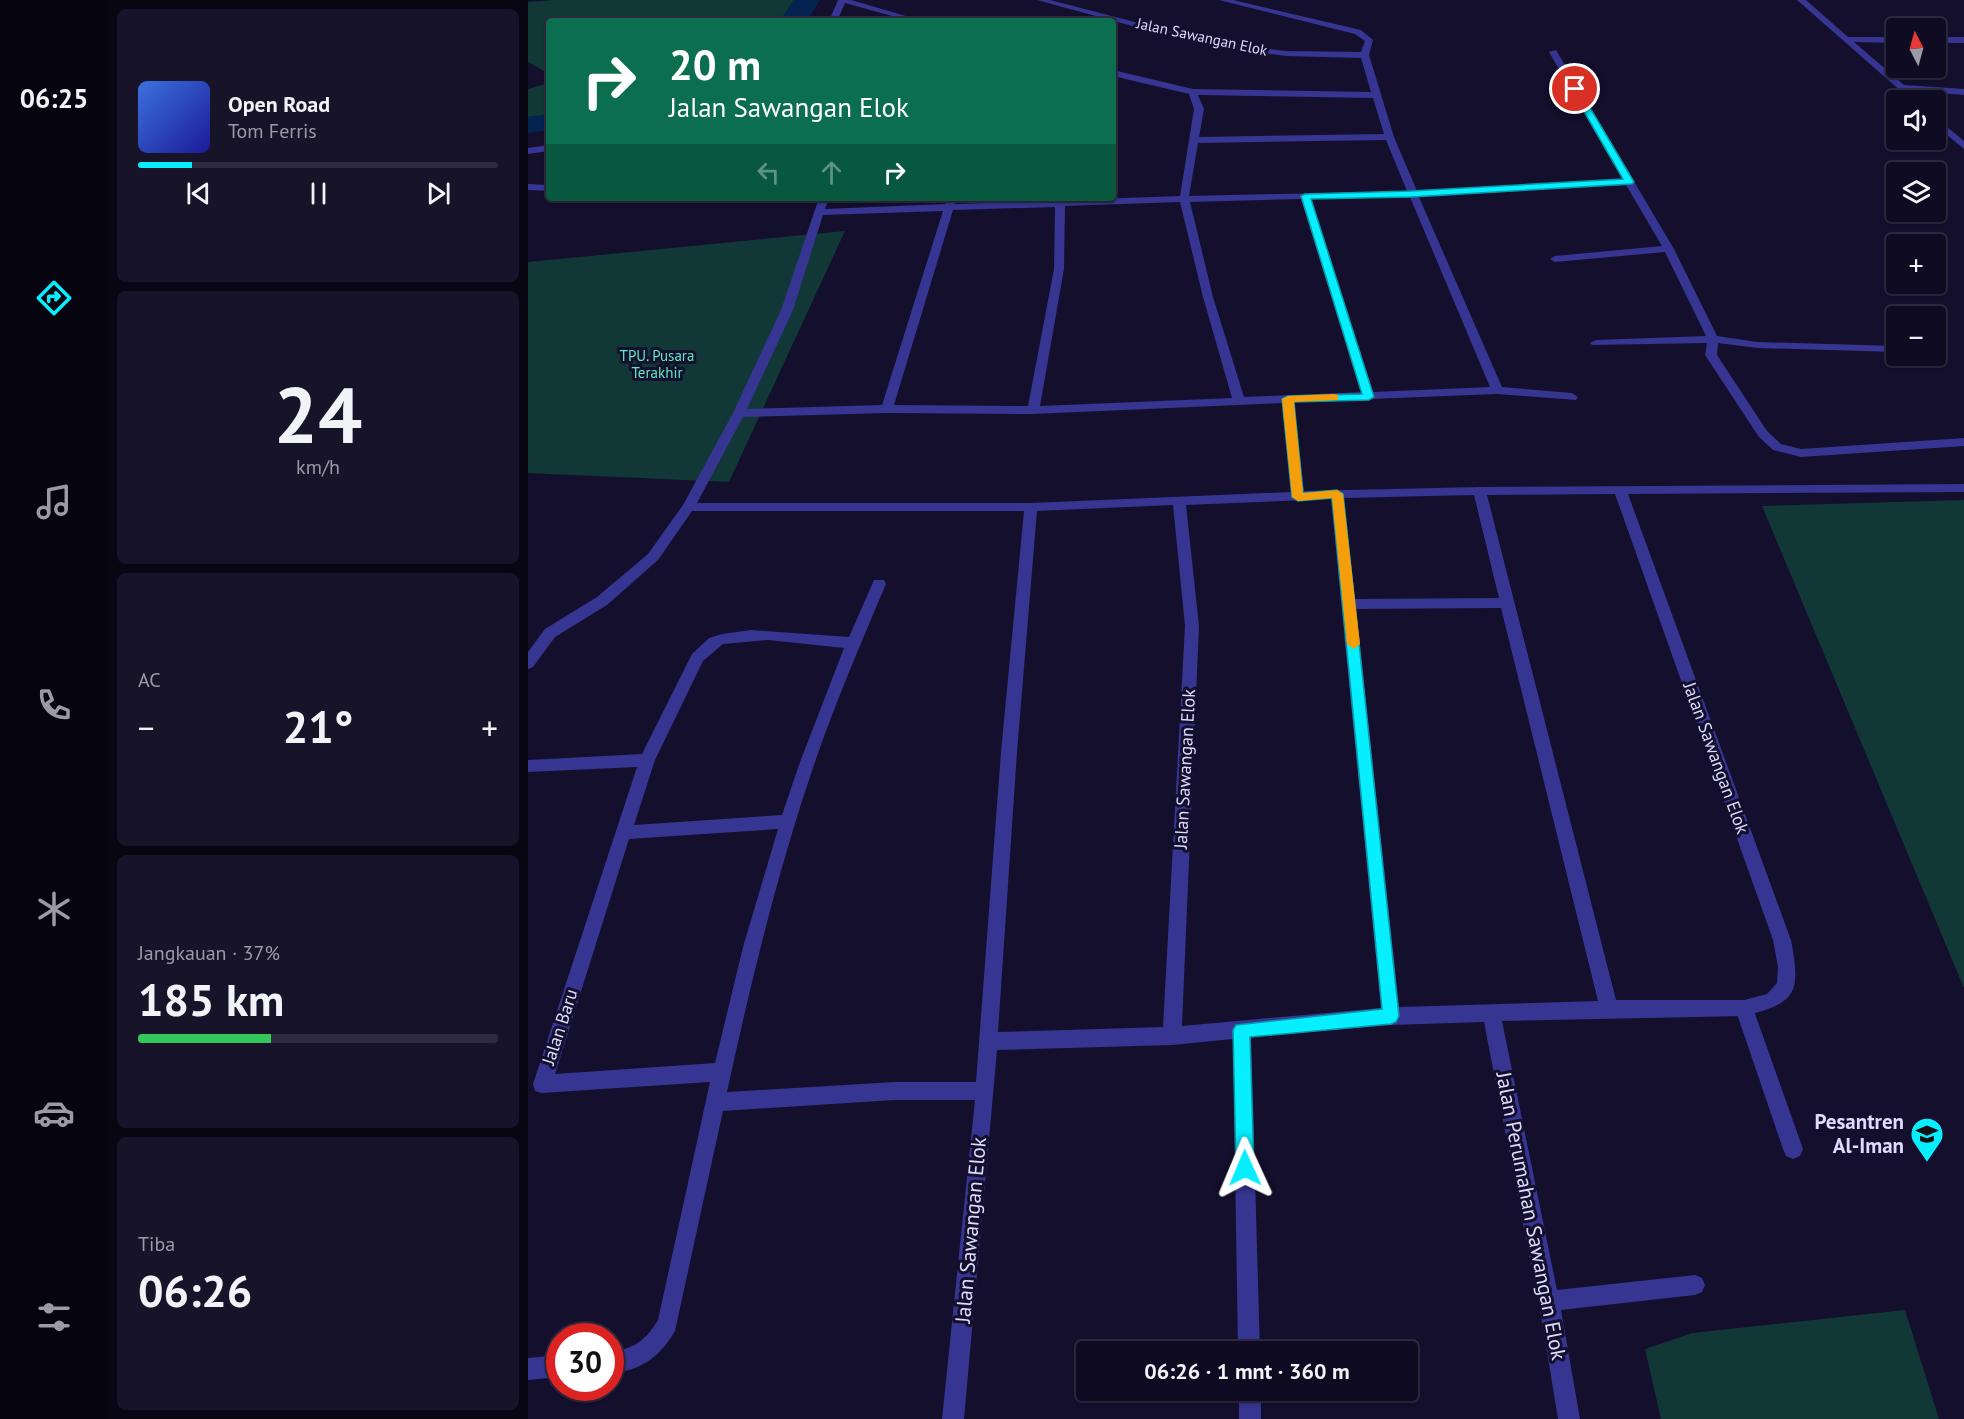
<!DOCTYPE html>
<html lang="id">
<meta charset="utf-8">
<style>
:root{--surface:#0e0b22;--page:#17142a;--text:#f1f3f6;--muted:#9b9ba5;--line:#2e2b40;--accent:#07eeff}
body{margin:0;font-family:"PT Sans",sans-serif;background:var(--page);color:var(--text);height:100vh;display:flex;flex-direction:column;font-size:22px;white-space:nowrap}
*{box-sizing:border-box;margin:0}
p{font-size:20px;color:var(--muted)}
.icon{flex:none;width:33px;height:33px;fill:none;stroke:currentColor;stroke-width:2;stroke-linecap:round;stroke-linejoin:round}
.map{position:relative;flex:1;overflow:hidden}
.side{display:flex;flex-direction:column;gap:9px;padding:9px;background:#080613;width:420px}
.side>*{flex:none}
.banner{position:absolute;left:18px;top:18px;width:570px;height:183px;border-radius:6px;box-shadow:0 2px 4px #0004,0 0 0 2px var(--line);background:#0b6e4f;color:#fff;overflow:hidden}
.needle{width:39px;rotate:354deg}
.buttons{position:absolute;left:1358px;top:18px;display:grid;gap:12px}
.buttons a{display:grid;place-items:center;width:60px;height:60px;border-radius:6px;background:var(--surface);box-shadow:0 2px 4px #0004,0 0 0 2px var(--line);font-size:30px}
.speed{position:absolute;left:18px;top:1323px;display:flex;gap:12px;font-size:30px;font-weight:700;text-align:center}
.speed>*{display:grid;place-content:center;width:78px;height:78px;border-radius:50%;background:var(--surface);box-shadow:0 2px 4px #0004,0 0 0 2px var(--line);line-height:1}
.speed .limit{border:9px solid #d22;background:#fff;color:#111}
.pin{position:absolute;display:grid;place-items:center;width:51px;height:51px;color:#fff;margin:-26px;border:3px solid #fff;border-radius:50%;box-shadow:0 2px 6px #0007}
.me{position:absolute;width:66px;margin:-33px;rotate:359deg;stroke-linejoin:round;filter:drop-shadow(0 0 4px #0008)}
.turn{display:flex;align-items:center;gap:21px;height:126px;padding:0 24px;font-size:27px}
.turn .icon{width:78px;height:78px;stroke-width:2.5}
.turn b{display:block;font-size:42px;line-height:51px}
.lanes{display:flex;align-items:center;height:57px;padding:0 24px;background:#0003;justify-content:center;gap:30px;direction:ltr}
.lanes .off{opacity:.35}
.big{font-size:45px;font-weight:700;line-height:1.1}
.side .card{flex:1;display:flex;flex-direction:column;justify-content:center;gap:9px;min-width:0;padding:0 21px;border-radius:9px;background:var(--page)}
.side .dial{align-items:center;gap:0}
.dial b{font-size:78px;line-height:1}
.song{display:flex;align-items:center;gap:18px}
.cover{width:72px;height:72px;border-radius:9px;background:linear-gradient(135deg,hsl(220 70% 55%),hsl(240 70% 35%))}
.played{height:6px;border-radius:3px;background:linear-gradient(90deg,var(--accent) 15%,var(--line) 15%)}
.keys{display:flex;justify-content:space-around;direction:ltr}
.heat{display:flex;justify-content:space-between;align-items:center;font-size:33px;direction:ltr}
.charge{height:9px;border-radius:4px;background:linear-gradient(90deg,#34c759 37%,var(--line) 0)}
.trip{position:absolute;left:548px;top:1341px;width:342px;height:60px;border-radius:6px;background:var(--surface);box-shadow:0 2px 4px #0004,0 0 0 2px var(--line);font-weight:700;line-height:60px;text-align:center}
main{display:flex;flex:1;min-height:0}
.tabs{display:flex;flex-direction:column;width:108px;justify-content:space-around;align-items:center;background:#06040e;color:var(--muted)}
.tabs .icon{width:42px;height:42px}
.tabs .on{color:var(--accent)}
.tabs b{font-size:27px;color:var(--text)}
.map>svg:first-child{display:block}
.green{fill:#113836}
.water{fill:#052350}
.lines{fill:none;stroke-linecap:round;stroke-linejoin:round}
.service{fill:#363591;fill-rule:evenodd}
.minor{fill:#363591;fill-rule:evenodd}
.route{fill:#07eeff;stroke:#059ba6;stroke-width:1.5}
.slow{fill:#f59e0b}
.labels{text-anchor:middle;stroke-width:6;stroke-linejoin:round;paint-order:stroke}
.far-street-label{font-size:15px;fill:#dedbff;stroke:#130f2d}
.far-park-label{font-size:15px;fill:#59edc3;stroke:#130f2d}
.street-label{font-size:18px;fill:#dedbff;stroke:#130f2d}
.near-poi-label{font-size:21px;font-weight:bold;fill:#dedbff;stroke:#130f2d;text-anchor:end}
.near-street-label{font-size:21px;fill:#dedbff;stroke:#130f2d}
</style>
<main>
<nav class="tabs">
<b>06:25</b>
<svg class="icon on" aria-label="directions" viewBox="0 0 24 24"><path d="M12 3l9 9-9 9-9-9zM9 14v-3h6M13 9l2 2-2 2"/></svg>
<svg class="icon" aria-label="music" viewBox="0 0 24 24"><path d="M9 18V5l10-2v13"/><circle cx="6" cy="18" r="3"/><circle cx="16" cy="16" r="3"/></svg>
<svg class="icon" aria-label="phone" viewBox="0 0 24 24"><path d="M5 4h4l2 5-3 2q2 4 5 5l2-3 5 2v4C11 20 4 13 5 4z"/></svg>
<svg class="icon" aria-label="climate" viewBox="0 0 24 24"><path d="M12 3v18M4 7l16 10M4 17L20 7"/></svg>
<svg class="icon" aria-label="car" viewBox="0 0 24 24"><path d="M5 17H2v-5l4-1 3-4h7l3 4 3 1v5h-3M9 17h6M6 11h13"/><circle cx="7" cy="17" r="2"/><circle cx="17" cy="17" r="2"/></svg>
<svg class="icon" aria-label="filters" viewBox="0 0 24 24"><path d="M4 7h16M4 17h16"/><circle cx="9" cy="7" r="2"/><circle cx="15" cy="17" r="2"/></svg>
</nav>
<section class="side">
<div class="card">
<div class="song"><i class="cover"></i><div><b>Open Road</b><p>Tom Ferris</p></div></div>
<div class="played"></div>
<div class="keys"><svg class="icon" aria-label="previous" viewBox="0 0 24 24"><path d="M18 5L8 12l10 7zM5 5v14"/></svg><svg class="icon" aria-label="pause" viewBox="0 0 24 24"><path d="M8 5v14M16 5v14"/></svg><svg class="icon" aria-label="next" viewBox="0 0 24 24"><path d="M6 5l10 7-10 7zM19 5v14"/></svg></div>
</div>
<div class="card dial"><b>24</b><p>km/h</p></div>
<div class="card"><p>AC</p>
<div class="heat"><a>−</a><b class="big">21°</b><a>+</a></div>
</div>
<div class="card"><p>Jangkauan · 37%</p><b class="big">185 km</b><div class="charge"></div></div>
<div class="card"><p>Tiba</p><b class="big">06:26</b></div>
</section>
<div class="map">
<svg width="1436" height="1419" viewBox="0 0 1436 1419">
<rect width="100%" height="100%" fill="#130f2d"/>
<path class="green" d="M26,0H266L252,21H21V74L0,62V2Z
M21,83V115L0,117V89Z
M317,231L201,482L0,473V262Z
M1436,500V988L1234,506Z
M1377,1310L1411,1419H1133L1117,1349L1164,1333Z"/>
<path class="water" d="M266,0H292L279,21H252Z
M21,115V130L0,133V117Z"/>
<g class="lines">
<path class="service" d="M1216,1000L1222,1002L1225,1008L1275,1149L1272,1156L1265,1159L1258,1156L1255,1149L1207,1008L1210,1002Z"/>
<path class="minor" d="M310,0H323L395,21H382L317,3L309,21H301Z
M509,0H522L649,33L704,44L758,51L833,52L837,41L827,34L691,0H705L833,30L845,40L841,55L866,137L889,191L1095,179L1021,52L1028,50L1146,249L1189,336L1229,342L1368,346V352L1229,348L1190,343L1189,355L1239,431L1253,444L1273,449L1436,438V446L1273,457L1245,450L1231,437L1177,355L1179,343L1064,345L1062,343L1068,340L1178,336L1137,252L1027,262L1022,259L1027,256L1134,246L1098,185L891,197L974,387L1044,393L1050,397L1048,400L969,394L766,402L776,491L951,487L1436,484V492L1100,494L1263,940C1273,993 1269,1003 1216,1016L974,1021L1029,1290L1167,1275L1174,1278L1177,1285L1174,1292L1167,1295L1033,1310L1052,1419H1030L1016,1333L956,1022L863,1025L723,1037L732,1352H710L705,1039L644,1045L469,1050L436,1419H414L447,1100H366L195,1111L147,1331C131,1358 113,1370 82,1374V1352C106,1349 118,1340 130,1320L182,1082L14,1093L7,1091L5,1084L109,767L0,772V760L114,754L164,654L181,638L194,634L223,630L321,637L346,580H356L358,584C333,643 308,701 287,762C250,870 223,981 199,1092L366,1082H448L473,752L496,511H164L130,560L79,605L27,637L5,667L0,669V652L17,629L69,597L120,554L155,505L205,413L253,310L291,198H301L297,209L417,204L419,198H429L427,204L527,201V198H537V200L652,196L666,109L661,94L585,76V70L665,89L843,92L833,58L758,56L704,49L619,30ZM670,95L845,98L856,134L671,137L676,109ZM858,140L879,191L661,196L670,143ZM882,197L962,387L845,392L783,199ZM773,199L834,392L716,397L685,297L662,202ZM652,202L675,297L704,398L512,406L536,269L537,206ZM527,207L526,269L500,406L366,405L425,210ZM415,211L354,405L219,409L265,310L295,215ZM754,403L763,492L503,503H169L215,417L359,413L505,414ZM1087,494L1245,940L1250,967L1249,983L1239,994L1216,1000H1088L959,495ZM946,495L971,598L827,599L816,498ZM803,499L853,1008L654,1026L671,626L658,505ZM645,505L657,626L635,1027L470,1032L489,752L509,511ZM973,608L1070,1001L871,1007L828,609ZM240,640L316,648L272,762L254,815L106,825L127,760L175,661L195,644ZM250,829L215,947L187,1063L27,1074L101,839Z
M1269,0H1278L1320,37H1368V43L1326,42L1376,85L1436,89V95L1383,91L1392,100H1383Z
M1407,37H1436V43H1407Z
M1407,117L1436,141V149L1407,125Z
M21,145V151L0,154V148Z
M0,184L21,185V191L0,190Z
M32,1355V1377L0,1380V1358Z
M711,1390H733V1419H711Z"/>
</g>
<path class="route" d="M1047,87L1051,89L1106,182L1104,184L883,197L783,199L846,397L841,400L766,402L775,493L809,490L815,494L871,1016L868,1022L863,1024L722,1037L726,1168L723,1174L717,1177L711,1174L708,1168L705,1030L708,1025L854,1009L804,498L770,501L764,497L754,399L760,396L834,394L773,196L777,194L883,191L1095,179L1043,89Z"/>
<path class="slow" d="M806,394L810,395V400L766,402L775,493L809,490L815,494L832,644L826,649L819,644L804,498L770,501L764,497L754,399L760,396Z"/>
<defs>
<g id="school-pin" transform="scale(1.725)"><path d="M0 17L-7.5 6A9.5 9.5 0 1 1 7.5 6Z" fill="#07eeff" stroke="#130f2d"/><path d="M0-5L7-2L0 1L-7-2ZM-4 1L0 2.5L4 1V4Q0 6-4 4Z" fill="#111"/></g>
</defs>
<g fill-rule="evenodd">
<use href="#school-pin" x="1399" y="1134"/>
</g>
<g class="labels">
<g class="far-street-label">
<text transform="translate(674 37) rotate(12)" y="5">Jalan Sawangan Elok</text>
</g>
<g class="far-park-label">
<text x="129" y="361">TPU. Pusara<tspan x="129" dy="17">Terakhir</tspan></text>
</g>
<g class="street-label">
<text transform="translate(1188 758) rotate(70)" y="6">Jalan Sawangan Elok</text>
<text transform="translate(657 769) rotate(-87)" y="6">Jalan Sawangan Elok</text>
<text transform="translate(32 1027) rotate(-72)" y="6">Jalan Baru</text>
</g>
<g class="near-poi-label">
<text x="1376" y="1129">Pesantren<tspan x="1376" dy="24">Al-Iman</tspan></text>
</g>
<g class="near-street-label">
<text transform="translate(1003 1216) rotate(79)" y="7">Jalan Perumahan Sawangan Elok</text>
<text transform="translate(443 1230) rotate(-85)" y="7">Jalan Sawangan Elok</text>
</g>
</g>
</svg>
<div class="buttons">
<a><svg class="needle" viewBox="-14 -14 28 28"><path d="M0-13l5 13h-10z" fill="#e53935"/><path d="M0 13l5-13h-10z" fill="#9b9ba5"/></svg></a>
<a><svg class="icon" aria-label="sound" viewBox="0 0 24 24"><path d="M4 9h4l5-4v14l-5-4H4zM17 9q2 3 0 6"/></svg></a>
<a><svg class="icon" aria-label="layers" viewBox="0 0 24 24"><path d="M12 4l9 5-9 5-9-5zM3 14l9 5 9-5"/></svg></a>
<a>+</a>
<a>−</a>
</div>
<div class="speed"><div class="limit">30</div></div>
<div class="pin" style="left:1047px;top:89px;background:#d93025"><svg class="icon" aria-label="arrive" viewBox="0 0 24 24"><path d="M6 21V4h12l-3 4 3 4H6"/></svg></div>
<svg class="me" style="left:717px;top:1168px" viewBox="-20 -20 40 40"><path d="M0-17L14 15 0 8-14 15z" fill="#07eeff" stroke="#fff" stroke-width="4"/></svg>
<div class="trip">06:26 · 1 mnt · 360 m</div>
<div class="banner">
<div class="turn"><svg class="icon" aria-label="right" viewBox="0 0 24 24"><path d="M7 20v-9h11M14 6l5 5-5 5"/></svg><div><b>20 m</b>Jalan Sawangan Elok</div></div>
<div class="lanes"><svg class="icon off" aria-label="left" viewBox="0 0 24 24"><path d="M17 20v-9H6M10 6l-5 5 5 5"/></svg><svg class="icon off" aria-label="ahead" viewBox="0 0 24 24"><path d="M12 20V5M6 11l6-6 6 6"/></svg><svg class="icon" aria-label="right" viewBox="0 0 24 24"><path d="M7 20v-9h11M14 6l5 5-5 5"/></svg></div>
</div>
</div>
</main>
